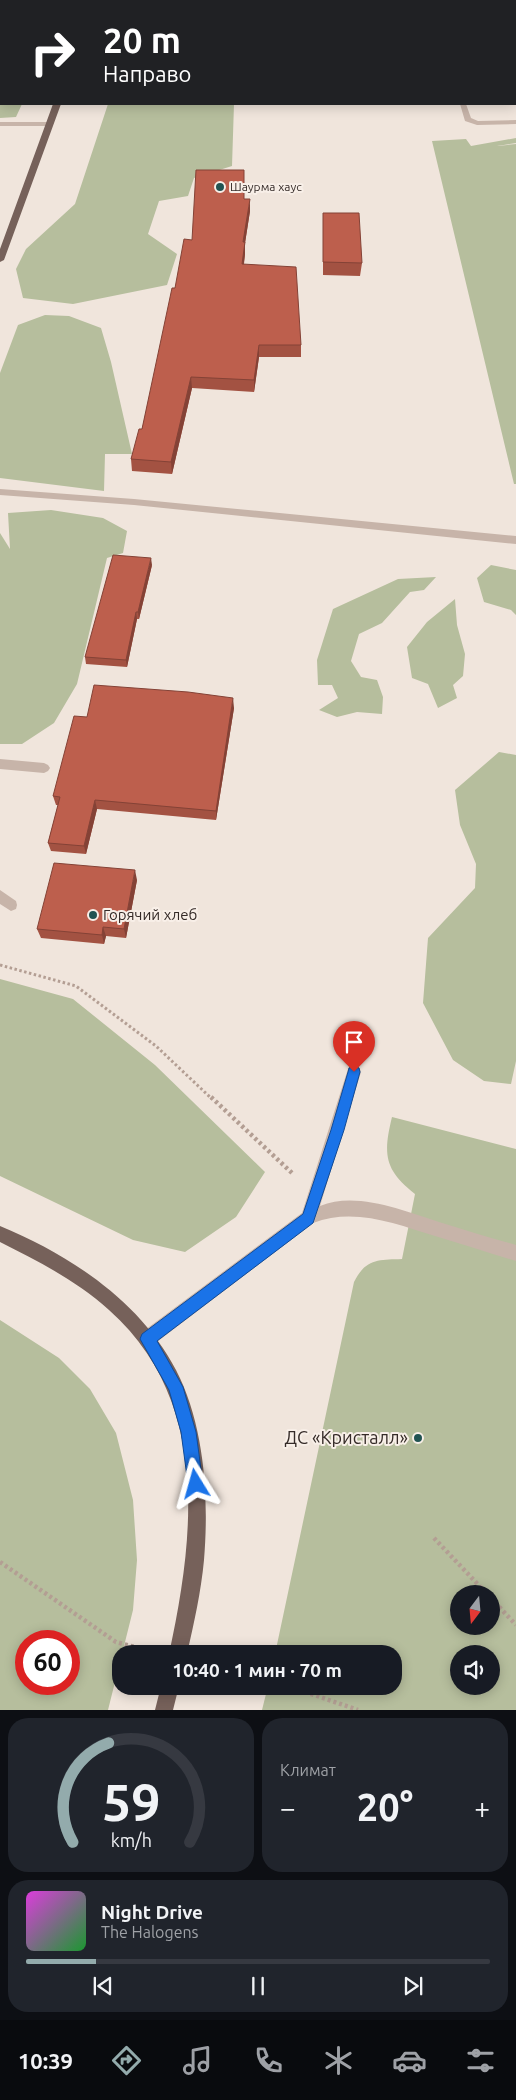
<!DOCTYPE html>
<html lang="ru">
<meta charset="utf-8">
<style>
:root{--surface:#171b24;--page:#20242c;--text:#f1f3f6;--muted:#9ea1a6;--line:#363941;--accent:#93abac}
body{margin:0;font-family:Ubuntu,sans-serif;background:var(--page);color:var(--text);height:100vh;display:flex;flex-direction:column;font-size:19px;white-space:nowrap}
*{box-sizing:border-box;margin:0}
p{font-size:16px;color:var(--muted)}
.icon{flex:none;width:28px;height:28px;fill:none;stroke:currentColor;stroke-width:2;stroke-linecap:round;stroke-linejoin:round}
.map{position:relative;height:1710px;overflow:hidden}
.drawer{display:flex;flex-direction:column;gap:8px;padding:8px;background:#0d0f14;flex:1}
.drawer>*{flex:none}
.guide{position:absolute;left:0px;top:0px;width:516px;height:105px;box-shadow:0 2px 12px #0003;background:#202124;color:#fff;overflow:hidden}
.needle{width:32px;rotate:196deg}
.fabs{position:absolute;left:450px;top:1585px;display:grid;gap:10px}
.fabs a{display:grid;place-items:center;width:50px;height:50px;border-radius:50%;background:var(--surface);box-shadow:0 2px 12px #0003;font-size:25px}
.speed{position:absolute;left:15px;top:1630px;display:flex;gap:10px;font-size:25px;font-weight:700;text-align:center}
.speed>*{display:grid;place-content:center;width:65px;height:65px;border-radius:50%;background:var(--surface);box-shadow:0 2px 12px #0003;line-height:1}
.speed .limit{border:8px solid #d22;background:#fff;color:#111}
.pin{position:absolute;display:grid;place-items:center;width:42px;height:42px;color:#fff;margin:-51px -21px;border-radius:50% 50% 50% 0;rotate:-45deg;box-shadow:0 0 5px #0007}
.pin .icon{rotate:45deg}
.me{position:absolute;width:55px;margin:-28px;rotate:352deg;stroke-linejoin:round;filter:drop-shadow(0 0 4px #0008)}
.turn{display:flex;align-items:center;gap:18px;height:105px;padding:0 20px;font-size:22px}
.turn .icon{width:65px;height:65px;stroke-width:2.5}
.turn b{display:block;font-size:35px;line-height:42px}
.big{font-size:38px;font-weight:700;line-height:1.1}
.drawer .widget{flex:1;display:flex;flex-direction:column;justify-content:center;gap:8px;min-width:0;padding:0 18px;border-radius:20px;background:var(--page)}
.drawer .dial{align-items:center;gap:0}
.dial svg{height:130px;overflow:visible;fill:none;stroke:var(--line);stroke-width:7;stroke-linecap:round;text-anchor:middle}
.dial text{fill:var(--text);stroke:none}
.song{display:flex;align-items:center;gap:15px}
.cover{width:60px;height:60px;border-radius:8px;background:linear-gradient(135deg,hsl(300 70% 55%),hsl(130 70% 35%))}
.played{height:5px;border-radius:2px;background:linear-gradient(90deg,var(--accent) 15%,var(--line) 15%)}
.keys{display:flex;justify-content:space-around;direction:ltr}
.heat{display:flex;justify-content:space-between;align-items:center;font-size:28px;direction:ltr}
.drawer .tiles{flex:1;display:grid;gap:8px;grid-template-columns:1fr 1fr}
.widget:last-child{grid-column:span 2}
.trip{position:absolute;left:112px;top:1645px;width:290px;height:50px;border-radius:20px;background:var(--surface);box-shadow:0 2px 12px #0003;font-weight:700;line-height:50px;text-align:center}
.tabs{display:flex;height:80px;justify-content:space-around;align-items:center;background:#090b0e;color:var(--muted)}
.tabs .icon{width:35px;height:35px}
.tabs .current{color:var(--accent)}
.tabs b{font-size:22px;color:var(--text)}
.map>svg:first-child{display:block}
.green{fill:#b6be9d;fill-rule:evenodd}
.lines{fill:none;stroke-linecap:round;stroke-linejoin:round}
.path-far2{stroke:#b39e93;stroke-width:2;stroke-dasharray:1 1;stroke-linecap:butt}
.path-far1{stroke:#b39e93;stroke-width:3;stroke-dasharray:2.5 2.5;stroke-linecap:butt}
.path{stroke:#b39e93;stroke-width:4.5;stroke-dasharray:3 3;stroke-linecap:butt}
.minor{fill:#c7b4a9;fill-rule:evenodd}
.major{fill:#76615a;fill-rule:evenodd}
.wall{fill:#a35242}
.shaded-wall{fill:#844236}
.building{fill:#bd5f4d;stroke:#844236}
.route{fill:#1a73e8;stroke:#114b97}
.poi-dot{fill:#215352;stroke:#f8efe8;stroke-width:2}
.labels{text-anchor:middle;stroke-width:4;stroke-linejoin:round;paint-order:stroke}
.far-poi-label{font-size:12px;fill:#352b28;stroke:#f8efe8;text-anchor:start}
.poi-label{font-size:15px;fill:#352b28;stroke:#f8efe8;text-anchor:start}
.near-poi-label{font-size:18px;fill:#352b28;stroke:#f8efe8;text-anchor:end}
</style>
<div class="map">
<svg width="516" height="1710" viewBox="0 0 516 1710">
<rect width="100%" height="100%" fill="#f0e5dc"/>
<path class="green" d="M0,53L1,104H22L16,117L0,118Z
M108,104H234L232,166L194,178L188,196L159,201L148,234L177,254L167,285L73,304L23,298L16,269L26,249L75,204Z
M516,138V143L497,146L516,144V484H514L432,141L466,139L471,146Z
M45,315L69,316L101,328L111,362L132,454H105L104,491L0,478V373L18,325Z
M51,510L103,518L127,531L123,553L107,558L77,684L54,723L22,744H0V533L10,549L8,513Z
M491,565L516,570V615L511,610L484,602L477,578Z
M436,577L424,590L410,592L382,623L359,634L351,661L361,677L377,680L383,697L382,714L357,712L337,717L319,710L338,698L332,685H318L317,660L333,609L398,579Z
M455,599L457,625L465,654L463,676L453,685L457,698L438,708L428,684L412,678L407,647L427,622Z
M499,752L516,755V1061L511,1084L484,1081L453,1060L423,1003L428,938L475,888L476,864L460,825L455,790Z
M0,979L73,999L155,1065L265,1172L236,1217L185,1252L133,1240L0,1176Z
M392,1117L516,1149V1710H262L268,1686H394V1654H275L354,1282C366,1258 379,1260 402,1259L415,1194C384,1170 383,1154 392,1117ZM459,1594H491V1626H459ZM459,1654H491V1686H459Z
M0,1320L59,1358L90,1389L116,1433L133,1500L137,1560L133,1610L108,1710H0ZM26,1641H69V1684H26Z"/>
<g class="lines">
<path class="path-far2" d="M0,15L1,12"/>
<path class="path-far1" d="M0,965L76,986L156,1046L212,1099"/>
<path class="path" d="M211,1097L292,1173
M434,1538L487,1594
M0,1562L116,1642L135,1647
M491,1598L516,1625
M288,1686L358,1710"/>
<path class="minor" d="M369,0H375V1H369Z
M514,1H516V5H515Z
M515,34H516V38H515Z
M515,49H516V56H515Z
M460,104H466L471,118L478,121L516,120V124L477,125L465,121Z
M0,122H49L53,124L49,126H0Z
M0,489L134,499L516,536V544L134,505L0,495Z
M0,759L44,763L48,765L50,768L48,771L44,773L0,769Z
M0,890L16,901L17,905L16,909L11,911L0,904Z
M354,1065L359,1067L361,1072L320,1206C357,1191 403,1211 439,1222C465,1230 490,1238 516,1245V1261C489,1253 462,1244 435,1236C396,1224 354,1207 313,1223L153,1345L147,1347L141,1345L139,1339L141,1333L302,1213L347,1072L349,1067Z"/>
<path class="major" d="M95,0H101V1H95Z
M53,104H61L4,260L0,262V249Z
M0,1226C70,1255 140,1301 176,1370C205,1426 209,1499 204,1560C201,1592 194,1623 187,1654H169C195,1534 210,1400 109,1310C77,1281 38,1261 0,1242Z
M161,1686H179L173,1710H155Z"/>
</g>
<path class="wall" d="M244,199L250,211L245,243V254L244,264L301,345V357H259L254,392L192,388L172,474L132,471L131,459L142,429L175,288Z
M323,213L362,263L360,276L323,275Z
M152,565L139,619H137L127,667L86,664L85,657Z
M234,708L216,820L97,809L86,854L51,851L48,843L58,805H56L53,796L87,717Z
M137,880L126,938L106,936L104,944L41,938L37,929Z"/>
<path class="shaded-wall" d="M250,199V211L245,243V254L242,276L243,242Z
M259,345V357L254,392V380Z
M191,377L192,388L172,474L171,462Z
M151,558L152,565L139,619L138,612Z
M136,612L137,619L127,667L126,660Z
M233,698L234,708L216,820V811Z
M95,800L97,809L86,854L84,846Z
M135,870L137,880L126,938L124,929Z
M103,927L106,936L104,944L102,935Z"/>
<path class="building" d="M196,170H244V199H250L243,242H245L242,264L296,267L301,345H259L254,380L191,377L171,462L131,459L139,429H142L172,288H175L184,239L192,240Z
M323,213H359L362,263L323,262Z
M113,555L151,558L138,612H136L126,660L85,657Z
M94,685L188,692L233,698L216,811L95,800L84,846L48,843L60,797L53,796L74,716L87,717Z
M54,863L135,870L124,929L103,927L102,935L37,929Z"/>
<path class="route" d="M354,1066L359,1068L360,1072L344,1130L313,1223L157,1341L183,1387L196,1432L203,1484L201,1489L196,1491L190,1489L188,1484L181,1432L169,1390L140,1339L142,1334L303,1214L331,1130L348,1072L349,1068Z"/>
<g class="poi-dot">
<circle cx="220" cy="187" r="5"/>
<circle cx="93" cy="915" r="5"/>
<circle cx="418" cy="1438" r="5"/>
</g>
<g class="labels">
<g class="far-poi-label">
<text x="230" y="191">Шаурма хаус</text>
</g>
<g class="poi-label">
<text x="103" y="920">Горячий хлеб</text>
</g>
<g class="near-poi-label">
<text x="408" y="1444">ДС «Кристалл»</text>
</g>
</g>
</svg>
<div class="fabs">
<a><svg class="needle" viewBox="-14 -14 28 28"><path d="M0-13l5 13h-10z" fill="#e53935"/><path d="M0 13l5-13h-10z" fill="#9ea1a6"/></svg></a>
<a><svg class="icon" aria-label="sound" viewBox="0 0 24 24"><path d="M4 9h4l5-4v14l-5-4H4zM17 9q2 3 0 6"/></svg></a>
</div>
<div class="speed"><div class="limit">60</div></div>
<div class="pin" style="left:354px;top:1072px;background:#d93025"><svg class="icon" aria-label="arrive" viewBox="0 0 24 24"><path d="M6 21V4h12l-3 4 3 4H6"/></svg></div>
<svg class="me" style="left:196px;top:1484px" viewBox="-20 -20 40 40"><path d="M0-17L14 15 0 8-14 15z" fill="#1a73e8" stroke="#fff" stroke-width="4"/></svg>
<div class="trip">10:40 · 1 мин · 70 m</div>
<div class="guide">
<div class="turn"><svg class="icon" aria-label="right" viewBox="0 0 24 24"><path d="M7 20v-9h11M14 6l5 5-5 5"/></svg><div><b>20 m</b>Направо</div></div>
</div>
</div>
<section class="drawer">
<div class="tiles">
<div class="widget dial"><svg viewBox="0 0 100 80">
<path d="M14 69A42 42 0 1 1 86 69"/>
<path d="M14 69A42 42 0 0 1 36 8" stroke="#93abac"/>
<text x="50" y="56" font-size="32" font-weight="700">59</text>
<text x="50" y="72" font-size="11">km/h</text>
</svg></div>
<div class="widget"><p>Климат</p>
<div class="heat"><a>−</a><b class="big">20°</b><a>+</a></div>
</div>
<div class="widget">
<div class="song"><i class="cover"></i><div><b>Night Drive</b><p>The Halogens</p></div></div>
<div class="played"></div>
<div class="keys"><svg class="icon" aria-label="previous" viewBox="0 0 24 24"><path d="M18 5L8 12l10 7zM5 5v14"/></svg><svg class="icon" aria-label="pause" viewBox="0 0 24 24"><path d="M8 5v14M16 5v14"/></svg><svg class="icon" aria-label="next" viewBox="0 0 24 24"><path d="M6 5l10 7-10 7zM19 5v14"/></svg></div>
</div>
</div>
</section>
<nav class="tabs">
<b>10:39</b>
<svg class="icon current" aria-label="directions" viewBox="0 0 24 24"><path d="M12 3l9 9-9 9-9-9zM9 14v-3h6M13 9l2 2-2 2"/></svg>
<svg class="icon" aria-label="music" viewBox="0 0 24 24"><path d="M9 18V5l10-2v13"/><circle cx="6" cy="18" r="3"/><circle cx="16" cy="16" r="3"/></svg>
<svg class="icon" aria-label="phone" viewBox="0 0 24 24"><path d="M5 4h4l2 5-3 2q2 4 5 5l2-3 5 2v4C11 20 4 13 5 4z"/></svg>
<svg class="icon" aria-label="climate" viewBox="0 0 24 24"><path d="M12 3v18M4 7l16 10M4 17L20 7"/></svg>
<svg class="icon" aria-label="car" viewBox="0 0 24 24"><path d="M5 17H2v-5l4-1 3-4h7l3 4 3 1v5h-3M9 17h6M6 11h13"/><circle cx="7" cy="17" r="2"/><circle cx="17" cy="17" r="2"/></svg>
<svg class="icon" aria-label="filters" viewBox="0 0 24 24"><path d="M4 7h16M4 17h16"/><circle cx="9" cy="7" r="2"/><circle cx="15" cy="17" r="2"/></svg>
</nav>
